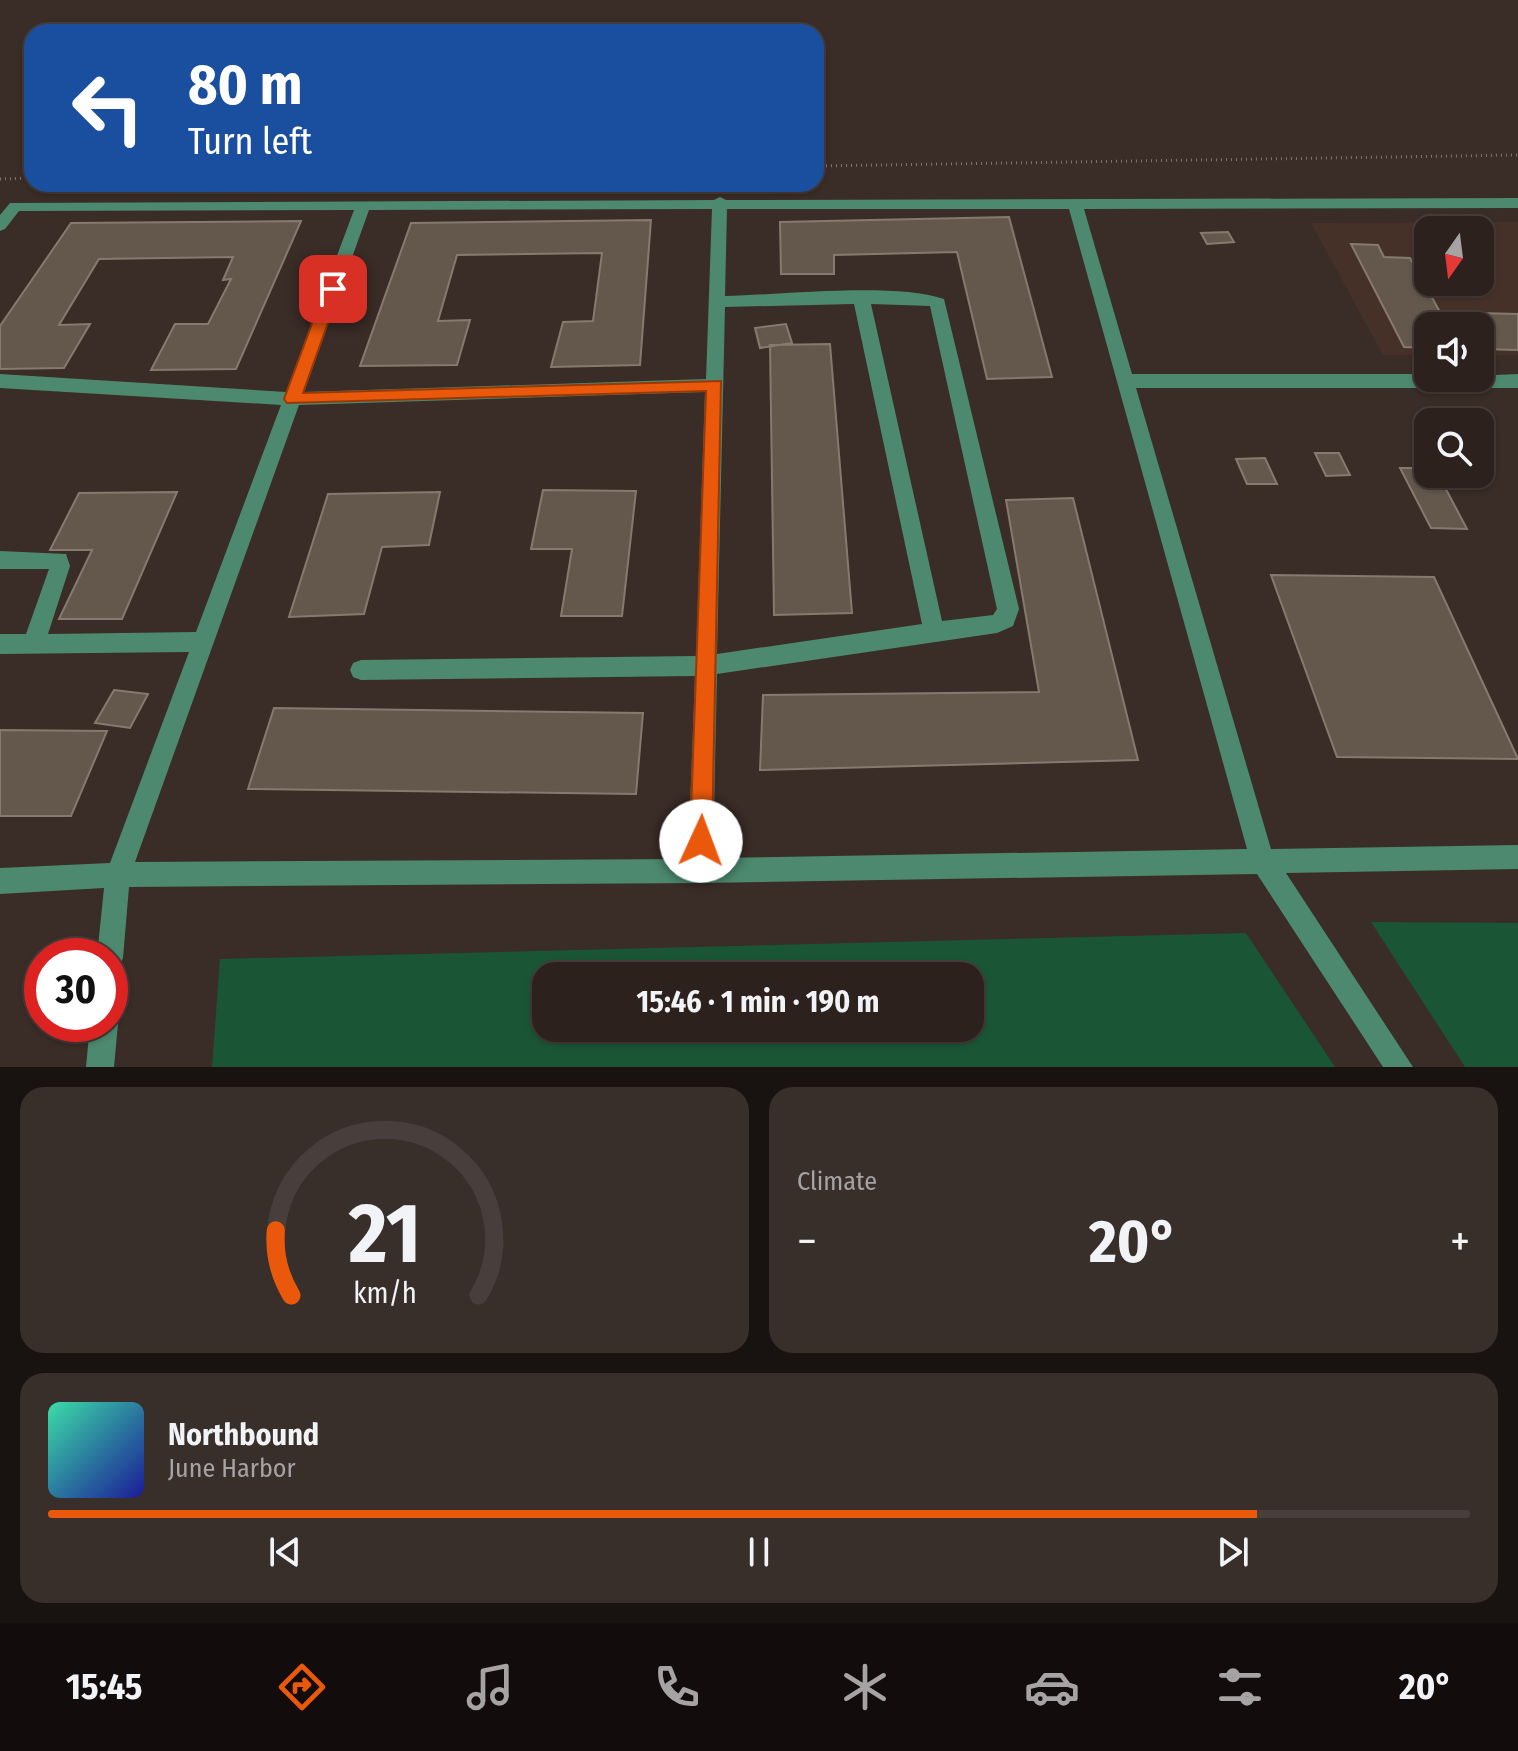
<!DOCTYPE html>
<meta charset="utf-8">
<style>
:root{--surface:#2c211d;--page:#382e2a;--text:#f1f3f6;--muted:#a6a3a4;--line:#483e3b;--accent:#ea580c}
body{margin:0;font-family:"Fira Sans Condensed",sans-serif;background:var(--page);color:var(--text);height:100vh;display:flex;flex-direction:column;font-size:30px;white-space:nowrap}
*{box-sizing:border-box;margin:0}
p{font-size:26px;color:var(--muted)}
.icon{flex:none;width:44px;height:44px;fill:none;stroke:currentColor;stroke-width:2;stroke-linecap:round;stroke-linejoin:round}
.map{position:relative;height:1067px;overflow:hidden}
.panel{display:flex;flex-direction:column;gap:20px;padding:20px;background:#181210;flex:1}
.panel>*{flex:none}
.hud{position:absolute;left:24px;top:24px;width:800px;height:168px;border-radius:24px;box-shadow:0 2px 6px #0004,0 0 0 2px var(--line);background:#1a4fa0;color:#fff;overflow:hidden}
.needle{width:52px;rotate:194deg}
.tools{position:absolute;left:1414px;top:216px;display:grid;gap:16px}
.tools a{display:grid;place-items:center;width:80px;height:80px;border-radius:16px;background:var(--surface);box-shadow:0 2px 6px #0004,0 0 0 2px var(--line);font-size:40px}
.speed{position:absolute;left:24px;top:938px;display:flex;gap:16px;font-size:40px;font-weight:700;text-align:center}
.speed>*{display:grid;place-content:center;width:104px;height:104px;border-radius:50%;background:var(--surface);box-shadow:0 2px 6px #0004,0 0 0 2px var(--line);line-height:1}
.speed .limit{border:12px solid #d22;background:#fff;color:#111}
.pin{position:absolute;display:grid;place-items:center;width:68px;height:68px;color:#fff;margin:-34px;border-radius:16px;box-shadow:0 4px 12px #0006}
.me{position:absolute;width:88px;margin:-44px;rotate:2deg;stroke-linejoin:round;filter:drop-shadow(0 0 6px #0008)}
.turn{display:flex;align-items:center;gap:28px;height:168px;padding:0 32px;font-size:36px}
.turn .icon{width:104px;height:104px;stroke-width:2.5}
.turn b{display:block;font-size:56px;line-height:68px}
.big{font-size:60px;font-weight:700;line-height:1.1}
.panel .widget{flex:1;display:flex;flex-direction:column;justify-content:center;gap:12px;min-width:0;padding:0 28px;border-radius:24px;background:var(--page)}
.panel .dial{align-items:center;gap:0}
.dial svg{height:208px;overflow:visible;fill:none;stroke:var(--line);stroke-width:7;stroke-linecap:round;text-anchor:middle}
.dial text{fill:var(--text);stroke:none}
.song{display:flex;align-items:center;gap:24px}
.cover{width:96px;height:96px;border-radius:12px;background:linear-gradient(135deg,hsl(160 70% 55%),hsl(240 70% 35%))}
.played{height:8px;border-radius:4px;background:linear-gradient(90deg,var(--accent) 85%,var(--line) 85%)}
.keys{display:flex;justify-content:space-around;direction:ltr}
.heat{display:flex;justify-content:space-between;align-items:center;font-size:44px;direction:ltr}
.panel .tiles{flex:1;display:grid;gap:20px;grid-template-columns:1fr 1fr}
.widget:last-child{grid-column:span 2}
.trip{position:absolute;left:532px;top:962px;width:452px;height:80px;border-radius:24px;background:var(--surface);box-shadow:0 2px 6px #0004,0 0 0 2px var(--line);font-weight:700;line-height:80px;text-align:center}
.menu{display:flex;height:128px;justify-content:space-around;align-items:center;background:#120d0c;color:var(--muted)}
.menu .icon{width:56px;height:56px}
.menu .current{color:var(--accent)}
.menu b{font-size:36px;color:var(--text)}
.map>svg:first-child{display:block}
.built{fill:#463129;fill-rule:evenodd}
.green{fill:#1a5635;fill-rule:evenodd}
.building{fill:#64584d;stroke:#867a6e;stroke-width:2}
.lines{fill:none;stroke-linecap:round;stroke-linejoin:round}
.path{stroke:#807470;stroke-width:3;stroke-dasharray:1 4;stroke-linecap:butt}
.minor{fill:#4c896e;fill-rule:evenodd}
.route{fill:#ea580c;stroke:#983908;stroke-width:2}
</style>
<div class="map">
<svg width="1518" height="1067" viewBox="0 0 1518 1067">
<rect width="100%" height="100%" fill="#3a2c27"/>
<path class="built" d="M1518,222V355H1480V326H1428V355H1383L1311,223ZM1428,230H1480V282H1428Z"/>
<path class="green" d="M1371,922L1518,923V1067H1465Z
M1246,933L1335,1067H212L220,959ZM546,976H970V1028H546Z"/>
<path class="building" d="M1009,217L1052,377L987,379L957,252L834,255V274H781L780,222Z
M651,220L640,365L551,367L563,322L593,321L602,253L457,255L438,321L470,320L457,365L360,366L411,223Z
M301,221L236,369L151,370L175,324H208L231,279L223,280L233,257L99,259L59,325L90,324L64,368L0,369V326L71,223Z
M1228,232L1234,242L1207,244L1201,233Z
M1351,244L1378,245L1384,257L1410,258L1440,312L1518,314V350L1480,349V326H1428V348L1404,347Z
M786,324L792,343L760,348L755,328Z
M830,344L852,613L774,615L770,345Z
M1315,453H1339L1350,475L1326,476Z
M1265,458L1277,484H1247L1236,459Z
M1400,468H1428V474H1438L1467,529L1431,528Z
M543,490L636,491L622,616H561L572,549H531Z
M177,492L122,619H59L92,550H50L79,493Z
M440,492L429,545L382,547L364,614L289,617L328,494Z
M1073,498L1138,760L760,770L763,695L1039,692L1006,500Z
M1271,575L1434,577L1518,759L1337,757Z
M114,690L148,694L130,728L95,723Z
M274,708L643,713L636,794L248,789Z
M0,730L107,731L71,816H0Z"/>
<g class="lines">
<path class="path" d="M816,166L1518,155
M0,179L32,178"/>
<path class="minor" d="M720,197L726,200L1518,198V208L1084,209L1132,374H1428V378L1518,374V388H1136L1271,849L1518,845V869L1286,873L1413,1067H1383L1257,874L700,883L129,887L123,958L119,967L110,971V956H97L104,888L0,894V868L110,863L189,652L0,654V634H26L49,569H0V551L66,554L70,566L48,634L196,632L281,405L0,388V374L286,392L354,210L19,211L5,229L0,231V215L10,203L714,200ZM712,209L706,379L304,392L369,210ZM727,209H1069L1247,849L713,858L717,674L997,633L1013,626L1019,609L944,299C893,282 783,295 725,296ZM854,304L922,624L717,654L725,307ZM871,304L930,306L997,609L993,615L942,621ZM705,392L696,656L361,660L353,663L350,670L353,677L361,680L695,676L688,859L135,862L299,405Z
M110,1013L118,1024L114,1067H86L90,1024H110Z"/>
</g>
<path class="route" d="M333,284L340,289L303,393L721,381L712,841L709,849L701,853L693,849L690,841L706,391L287,403L284,399L325,289Z"/>
</svg>
<div class="tools">
<a><svg class="needle" viewBox="-14 -14 28 28"><path d="M0-13l5 13h-10z" fill="#e53935"/><path d="M0 13l5-13h-10z" fill="#a6a3a4"/></svg></a>
<a><svg class="icon" aria-label="sound" viewBox="0 0 24 24"><path d="M4 9h4l5-4v14l-5-4H4zM17 9q2 3 0 6"/></svg></a>
<a><svg class="icon" aria-label="search" viewBox="0 0 24 24"><circle cx="10" cy="10" r="6"/><path d="M15 15l6 6"/></svg></a>
</div>
<div class="speed"><div class="limit">30</div></div>
<div class="pin" style="left:333px;top:289px;background:#d93025"><svg class="icon" aria-label="arrive" viewBox="0 0 24 24"><path d="M6 21V4h12l-3 4 3 4H6"/></svg></div>
<svg class="me" style="left:701px;top:841px" viewBox="-20 -20 40 40"><circle r="19" fill="#fff"/><path d="M0-13L10 11 0 6-10 11z" fill="#ea580c"/></svg>
<div class="trip">15:46 · 1 min · 190 m</div>
<div class="hud">
<div class="turn"><svg class="icon" aria-label="left" viewBox="0 0 24 24"><path d="M17 20v-9H6M10 6l-5 5 5 5"/></svg><div><b>80 m</b>Turn left</div></div>
</div>
</div>
<section class="panel">
<div class="tiles">
<div class="widget dial"><svg viewBox="0 0 100 80">
<path d="M14 69A42 42 0 1 1 86 69"/>
<path d="M14 69A42 42 0 0 1 8 44" stroke="#ea580c"/>
<text x="50" y="56" font-size="32" font-weight="700">21</text>
<text x="50" y="72" font-size="11">km/h</text>
</svg></div>
<div class="widget"><p>Climate</p>
<div class="heat"><a>−</a><b class="big">20°</b><a>+</a></div>
</div>
<div class="widget">
<div class="song"><i class="cover"></i><div><b>Northbound</b><p>June Harbor</p></div></div>
<div class="played"></div>
<div class="keys"><svg class="icon" aria-label="previous" viewBox="0 0 24 24"><path d="M18 5L8 12l10 7zM5 5v14"/></svg><svg class="icon" aria-label="pause" viewBox="0 0 24 24"><path d="M8 5v14M16 5v14"/></svg><svg class="icon" aria-label="next" viewBox="0 0 24 24"><path d="M6 5l10 7-10 7zM19 5v14"/></svg></div>
</div>
</div>
</section>
<nav class="menu">
<b>15:45</b>
<svg class="icon current" aria-label="directions" viewBox="0 0 24 24"><path d="M12 3l9 9-9 9-9-9zM9 14v-3h6M13 9l2 2-2 2"/></svg>
<svg class="icon" aria-label="music" viewBox="0 0 24 24"><path d="M9 18V5l10-2v13"/><circle cx="6" cy="18" r="3"/><circle cx="16" cy="16" r="3"/></svg>
<svg class="icon" aria-label="phone" viewBox="0 0 24 24"><path d="M5 4h4l2 5-3 2q2 4 5 5l2-3 5 2v4C11 20 4 13 5 4z"/></svg>
<svg class="icon" aria-label="climate" viewBox="0 0 24 24"><path d="M12 3v18M4 7l16 10M4 17L20 7"/></svg>
<svg class="icon" aria-label="car" viewBox="0 0 24 24"><path d="M5 17H2v-5l4-1 3-4h7l3 4 3 1v5h-3M9 17h6M6 11h13"/><circle cx="7" cy="17" r="2"/><circle cx="17" cy="17" r="2"/></svg>
<svg class="icon" aria-label="filters" viewBox="0 0 24 24"><path d="M4 7h16M4 17h16"/><circle cx="9" cy="7" r="2"/><circle cx="15" cy="17" r="2"/></svg>
<b>20°</b>
</nav>
